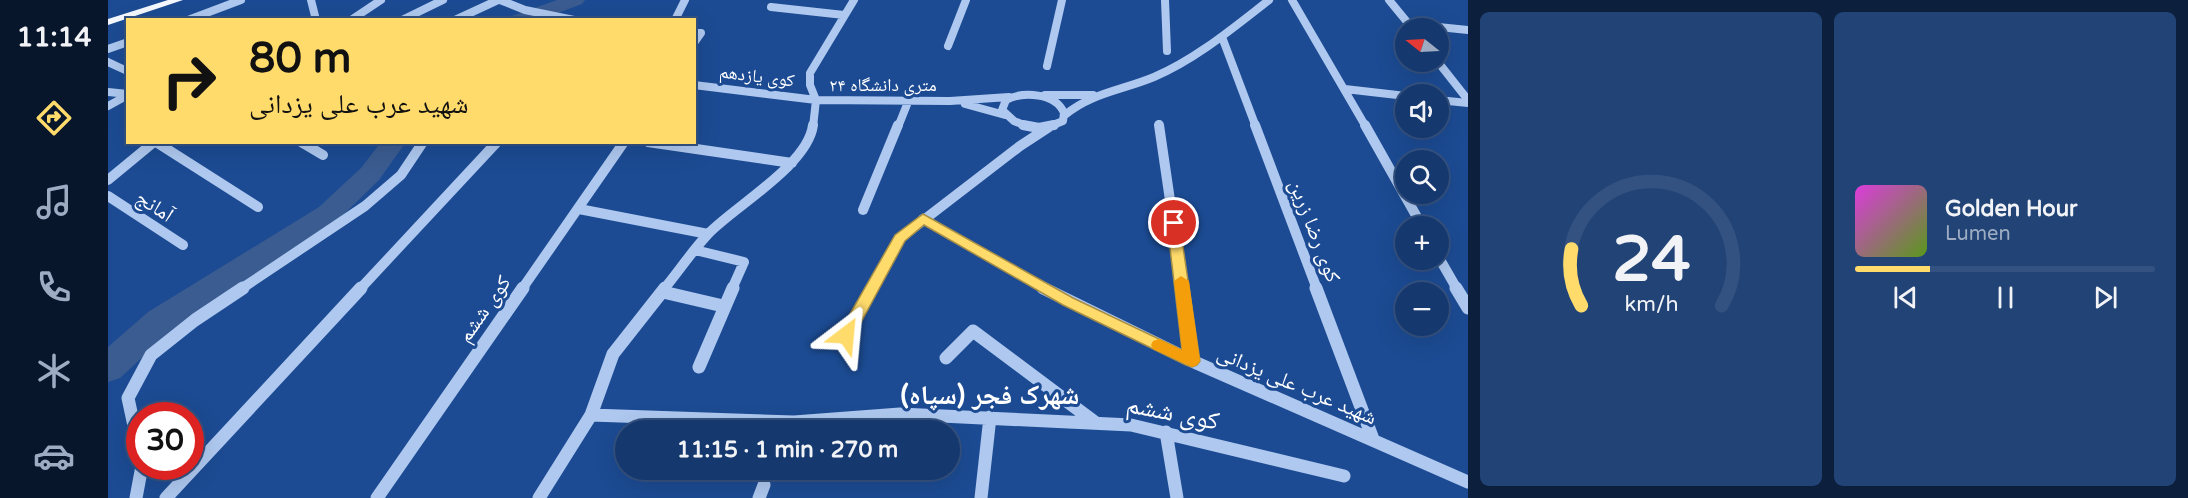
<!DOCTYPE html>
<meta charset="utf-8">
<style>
:root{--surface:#15386e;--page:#224376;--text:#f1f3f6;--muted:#9dacc2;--line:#345281;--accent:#ffdb6c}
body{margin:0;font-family:"Varela Round","Noto Naskh Arabic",sans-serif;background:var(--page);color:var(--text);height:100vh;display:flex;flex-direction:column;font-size:22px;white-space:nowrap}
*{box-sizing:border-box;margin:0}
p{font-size:20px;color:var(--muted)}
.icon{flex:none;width:33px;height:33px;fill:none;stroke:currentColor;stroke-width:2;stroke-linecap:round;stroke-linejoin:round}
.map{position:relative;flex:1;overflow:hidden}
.drawer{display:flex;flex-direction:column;gap:12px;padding:12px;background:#0c1f3c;width:720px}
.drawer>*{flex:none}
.hud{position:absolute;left:18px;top:18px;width:570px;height:126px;border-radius:0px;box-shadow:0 6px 24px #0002,0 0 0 2px var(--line);background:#ffdb6c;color:#111;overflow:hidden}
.needle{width:39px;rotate:288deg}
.buttons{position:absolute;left:1287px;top:18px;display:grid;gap:12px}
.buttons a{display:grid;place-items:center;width:54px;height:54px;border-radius:50%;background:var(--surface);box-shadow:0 6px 24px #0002,0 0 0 2px var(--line);font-size:30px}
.speed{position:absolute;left:18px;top:402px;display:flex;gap:12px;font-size:30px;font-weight:700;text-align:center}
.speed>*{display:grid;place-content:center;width:78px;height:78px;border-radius:50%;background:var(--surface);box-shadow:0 6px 24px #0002,0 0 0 2px var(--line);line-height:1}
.speed .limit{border:9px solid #d22;background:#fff;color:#111}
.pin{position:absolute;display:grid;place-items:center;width:51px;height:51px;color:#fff;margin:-26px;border:3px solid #fff;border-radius:50%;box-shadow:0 2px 6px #0007}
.me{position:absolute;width:66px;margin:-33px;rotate:29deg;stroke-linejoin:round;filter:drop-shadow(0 0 4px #0008)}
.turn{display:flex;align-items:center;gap:21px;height:126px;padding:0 24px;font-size:27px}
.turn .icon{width:78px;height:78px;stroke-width:2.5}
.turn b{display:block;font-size:42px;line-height:51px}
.drawer .widget{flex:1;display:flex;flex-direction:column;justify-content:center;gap:9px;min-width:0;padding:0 21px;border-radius:9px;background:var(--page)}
.drawer .dial{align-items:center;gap:0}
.dial svg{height:156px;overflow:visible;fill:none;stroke:var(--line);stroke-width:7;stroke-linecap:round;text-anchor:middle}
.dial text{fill:var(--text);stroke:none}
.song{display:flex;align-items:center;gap:18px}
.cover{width:72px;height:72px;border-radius:9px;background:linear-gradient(135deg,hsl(300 70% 55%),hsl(90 70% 35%))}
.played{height:6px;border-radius:3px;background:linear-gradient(90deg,var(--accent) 25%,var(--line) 25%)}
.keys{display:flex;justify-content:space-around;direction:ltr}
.drawer .tiles{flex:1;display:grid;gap:12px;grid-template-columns:repeat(2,1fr)}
.trip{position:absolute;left:507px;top:420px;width:345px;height:60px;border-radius:30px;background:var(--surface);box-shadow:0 6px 24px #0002,0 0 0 2px var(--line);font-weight:700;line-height:60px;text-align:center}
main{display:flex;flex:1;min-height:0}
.dock{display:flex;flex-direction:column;width:108px;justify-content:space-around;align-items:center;background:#08162c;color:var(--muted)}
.dock .icon{width:42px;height:42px}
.dock .selected{color:var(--accent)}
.dock b{font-size:27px;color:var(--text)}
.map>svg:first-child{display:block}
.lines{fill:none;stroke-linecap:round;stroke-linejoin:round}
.river{fill:#3b5c91;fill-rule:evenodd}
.minor-far2{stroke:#aec8ef;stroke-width:8}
.minor-far1{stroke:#aec8ef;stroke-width:10}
.minor{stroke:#aec8ef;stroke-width:13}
.major{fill:#f5f9ff;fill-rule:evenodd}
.route{fill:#ffdb6c;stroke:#a68e46;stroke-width:1.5}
.slow{fill:#f59e0b}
.labels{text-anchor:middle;stroke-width:6;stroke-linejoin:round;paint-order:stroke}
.far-street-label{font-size:18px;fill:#fff;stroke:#1c4b93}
.street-label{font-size:21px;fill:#fff;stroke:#1c4b93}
.near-street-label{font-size:26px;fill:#fff;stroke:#1c4b93}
.near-neighbourhood-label{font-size:27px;font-weight:bold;fill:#fff;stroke:#1c4b93}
</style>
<main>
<nav class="dock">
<b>11:14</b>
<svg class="icon selected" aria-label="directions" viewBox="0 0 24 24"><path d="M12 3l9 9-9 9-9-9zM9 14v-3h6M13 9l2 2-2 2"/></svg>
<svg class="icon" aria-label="music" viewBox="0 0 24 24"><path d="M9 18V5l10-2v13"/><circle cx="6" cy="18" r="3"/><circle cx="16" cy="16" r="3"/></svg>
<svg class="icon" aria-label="phone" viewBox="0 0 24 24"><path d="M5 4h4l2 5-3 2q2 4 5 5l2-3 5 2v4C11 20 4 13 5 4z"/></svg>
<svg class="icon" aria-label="climate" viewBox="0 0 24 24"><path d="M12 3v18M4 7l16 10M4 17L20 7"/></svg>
<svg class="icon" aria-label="car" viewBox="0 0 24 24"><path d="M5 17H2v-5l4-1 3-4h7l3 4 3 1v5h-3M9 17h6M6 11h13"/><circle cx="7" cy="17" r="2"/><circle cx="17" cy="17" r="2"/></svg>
</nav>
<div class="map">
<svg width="1360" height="498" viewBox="0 0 1360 498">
<rect width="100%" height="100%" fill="#1c4b93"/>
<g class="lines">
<path class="river" d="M449,0H477L474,4L431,20H401L404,16Z
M273,142H298L271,180L231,219L64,330L12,378L0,382V347L40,312L211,207L253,168Z"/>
<path class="minor-far2" d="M203,0L208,20
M392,0L417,10L466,20
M1057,0L1059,51
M1184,0L1258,127
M1281,0L1304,28
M663,7L736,15
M80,20L133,0
M243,20L273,0
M294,20L335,0
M347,20L390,0
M567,20L577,0
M1301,24L1360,30
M586,33H593L586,43
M1114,37L1148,127
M840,46L858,0
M0,49L20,42
M0,62L17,70
M1330,62L1360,100
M939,66L954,0
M586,85L708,100L842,101L901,97
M1237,89L1298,96
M0,92L20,94
M937,95H985
M1330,100L1360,103
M857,104L897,115
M0,106L20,95
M957,115C983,93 1015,90 1046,77C1088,59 1125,28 1161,0
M1051,124L1052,127
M705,127L708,100L702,85V73L746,0
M790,127L800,102
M921,127L906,121L894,110L898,100C915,91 948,93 956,113L955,121L940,127"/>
<path class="minor-far1" d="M915,125L931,128L946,125
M1051,125L1075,289
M1147,125L1209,289
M1257,125L1314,226
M48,142L150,207
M193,142L215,155
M540,142L684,163
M0,180L46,142
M0,196L75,245
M471,209L600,234
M755,210L790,125
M815,219L938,289
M587,250L636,262L624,289
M1330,256L1349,289
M133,289L257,206L293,175L315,142
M252,289L389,142
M414,289L516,142
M556,289C571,271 584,251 600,234C627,206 700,165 705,125
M763,289L791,239L912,146L941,127"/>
<path class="minor" d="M935,288L1084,361L1360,482
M1074,288L1084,361
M1208,288L1265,439
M1348,288L1360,308
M555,292L615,306
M738,335L764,288
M838,358L865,331L988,423
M591,367L625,288
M483,415L686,422L792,414L1023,425L1236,476
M1058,432L1069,498
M32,454L20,398L43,355L87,320L135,288
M28,498L34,466
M58,498L253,288
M269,498L415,288
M431,498L483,415L505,354L557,288
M651,498L656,485
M873,498L882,417"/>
<path class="major" d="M60,0H75L0,25V19Z"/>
</g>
<path class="route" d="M815,214L965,298L1074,350L1059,223L1066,218L1071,220L1092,361L1089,365L1084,367L1078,365L955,305L816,225L797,241L744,339H733L730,335L787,235Z"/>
<path class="slow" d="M1073,276L1081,281L1092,361L1089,365L1084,367L1045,349L1043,345L1045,341L1051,339L1074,350L1066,281Z"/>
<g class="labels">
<g class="far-street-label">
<text transform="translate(649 76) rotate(7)" y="6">کوی یازدهم</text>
<text x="775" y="91">۲۴ متری دانشگاه</text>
</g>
<g class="street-label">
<text transform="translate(47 206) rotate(33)" y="7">آمانج</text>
<text transform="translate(1207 231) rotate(69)" y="7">کوی رضا زرین</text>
<text transform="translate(376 309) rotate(-55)" y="7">کوی ششم</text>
<text transform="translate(1189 385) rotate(23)" y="7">شهید عرب علی یزدانی</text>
</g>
<g class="near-street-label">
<text transform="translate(1065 412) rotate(11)" y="9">کوی ششم</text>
</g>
<g class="near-neighbourhood-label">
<text x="882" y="404">شهرک فجر (سپاه)</text>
</g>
</g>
</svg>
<div class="buttons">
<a><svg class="needle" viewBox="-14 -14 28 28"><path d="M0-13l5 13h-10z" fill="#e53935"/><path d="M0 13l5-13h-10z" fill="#9dacc2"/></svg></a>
<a><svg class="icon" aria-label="sound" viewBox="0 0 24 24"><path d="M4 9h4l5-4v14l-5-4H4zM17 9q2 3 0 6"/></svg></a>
<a><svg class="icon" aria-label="search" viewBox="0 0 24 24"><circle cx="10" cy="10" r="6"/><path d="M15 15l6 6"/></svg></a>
<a>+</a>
<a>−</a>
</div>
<div class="speed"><div class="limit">30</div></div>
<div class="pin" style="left:1066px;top:223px;background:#d93025"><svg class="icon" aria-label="arrive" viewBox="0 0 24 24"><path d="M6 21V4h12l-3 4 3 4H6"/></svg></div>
<svg class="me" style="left:738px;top:335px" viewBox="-20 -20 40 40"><path d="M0-17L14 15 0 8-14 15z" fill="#ffdb6c" stroke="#fff" stroke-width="4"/></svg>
<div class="trip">11:15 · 1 min · 270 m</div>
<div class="hud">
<div class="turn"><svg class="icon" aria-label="right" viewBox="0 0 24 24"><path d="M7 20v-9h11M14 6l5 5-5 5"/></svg><div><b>80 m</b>شهید عرب علی یزدانی</div></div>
</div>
</div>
<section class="drawer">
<div class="tiles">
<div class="widget dial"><svg viewBox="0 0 100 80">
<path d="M14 69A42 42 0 1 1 86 69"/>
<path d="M14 69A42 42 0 0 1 9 40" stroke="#ffdb6c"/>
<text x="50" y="56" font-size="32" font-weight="700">24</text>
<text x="50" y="72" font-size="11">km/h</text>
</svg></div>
<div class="widget">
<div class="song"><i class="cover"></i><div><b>Golden Hour</b><p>Lumen</p></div></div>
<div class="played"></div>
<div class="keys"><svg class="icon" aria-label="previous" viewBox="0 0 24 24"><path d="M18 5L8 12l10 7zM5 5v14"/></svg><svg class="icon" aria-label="pause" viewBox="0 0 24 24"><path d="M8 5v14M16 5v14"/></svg><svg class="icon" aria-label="next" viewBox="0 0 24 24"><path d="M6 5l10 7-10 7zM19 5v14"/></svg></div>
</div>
</div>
</section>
</main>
